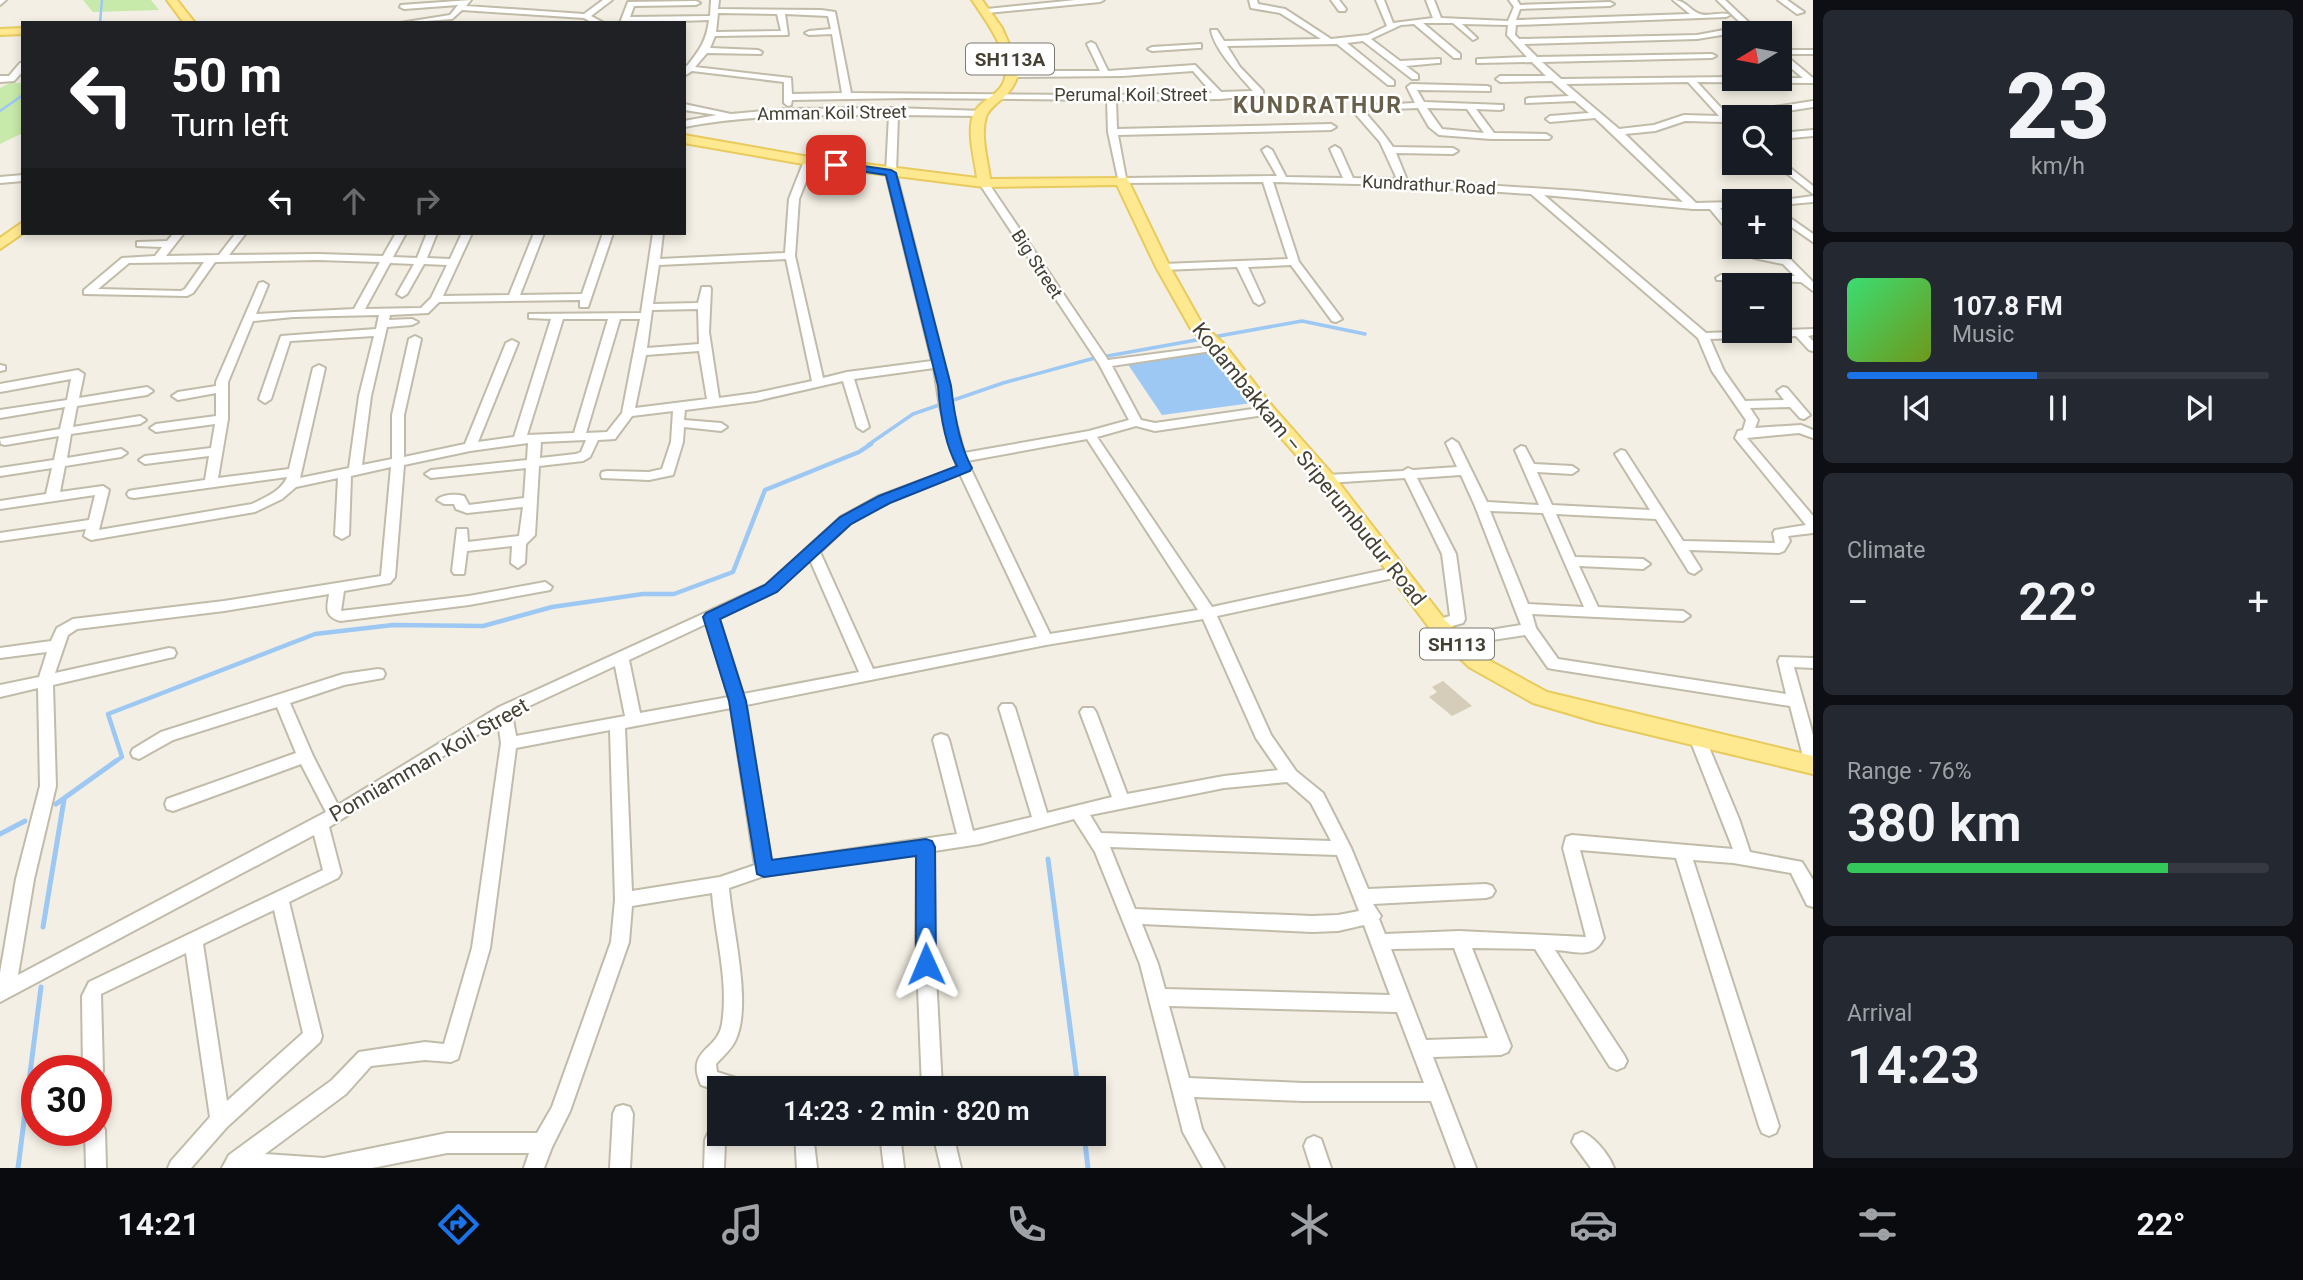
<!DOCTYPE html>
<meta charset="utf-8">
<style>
:root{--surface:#171b24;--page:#242831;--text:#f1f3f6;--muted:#9ea1a6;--line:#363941;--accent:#1a73e8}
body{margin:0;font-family:Roboto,sans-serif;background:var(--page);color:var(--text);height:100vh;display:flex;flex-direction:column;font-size:26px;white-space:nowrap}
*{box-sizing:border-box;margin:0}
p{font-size:23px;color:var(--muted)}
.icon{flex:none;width:38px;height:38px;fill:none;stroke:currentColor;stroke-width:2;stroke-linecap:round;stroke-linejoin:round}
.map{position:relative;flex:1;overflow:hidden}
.side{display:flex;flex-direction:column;gap:10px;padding:10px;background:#0d0f14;width:490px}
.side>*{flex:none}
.hud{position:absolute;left:21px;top:21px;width:665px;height:214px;border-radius:0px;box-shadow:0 4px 10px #0003;background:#202124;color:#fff;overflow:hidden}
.needle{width:46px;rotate:260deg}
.controls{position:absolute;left:1722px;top:21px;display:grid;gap:14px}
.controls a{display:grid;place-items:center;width:70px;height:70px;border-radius:0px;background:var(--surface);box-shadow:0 4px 10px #0003;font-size:35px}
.speed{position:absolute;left:21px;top:1055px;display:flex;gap:14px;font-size:35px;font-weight:700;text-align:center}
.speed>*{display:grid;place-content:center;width:91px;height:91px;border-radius:50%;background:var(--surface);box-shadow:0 4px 10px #0003;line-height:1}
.speed .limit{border:10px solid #d22;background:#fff;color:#111}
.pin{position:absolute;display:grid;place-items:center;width:60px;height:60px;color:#fff;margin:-30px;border-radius:14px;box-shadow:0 4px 10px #0006}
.me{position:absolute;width:77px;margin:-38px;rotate:359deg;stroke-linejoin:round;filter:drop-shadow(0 0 5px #0008)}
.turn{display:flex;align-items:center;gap:24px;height:147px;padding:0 35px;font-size:32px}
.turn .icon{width:91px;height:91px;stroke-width:2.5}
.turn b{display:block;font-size:49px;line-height:60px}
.lanes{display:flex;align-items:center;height:66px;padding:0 35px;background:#0003;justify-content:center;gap:35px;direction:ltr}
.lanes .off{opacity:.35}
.big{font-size:52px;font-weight:600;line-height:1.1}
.side .card{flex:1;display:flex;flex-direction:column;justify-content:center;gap:10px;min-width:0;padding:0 24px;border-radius:10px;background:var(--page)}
.side .dial{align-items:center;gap:0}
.dial b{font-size:91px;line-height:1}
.song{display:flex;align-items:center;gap:21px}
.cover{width:84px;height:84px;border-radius:10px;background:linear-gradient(135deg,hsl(140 70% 55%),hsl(80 70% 35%))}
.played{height:7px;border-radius:4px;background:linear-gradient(90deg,var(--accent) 45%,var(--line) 45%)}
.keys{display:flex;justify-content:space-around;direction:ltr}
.heat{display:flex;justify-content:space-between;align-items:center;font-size:38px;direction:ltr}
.charge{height:10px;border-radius:5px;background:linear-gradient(90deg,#34c759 76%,var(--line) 0)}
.trip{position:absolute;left:707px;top:1076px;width:399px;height:70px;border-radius:0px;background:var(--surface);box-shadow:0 4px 10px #0003;font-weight:600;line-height:70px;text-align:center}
.dock{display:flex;height:112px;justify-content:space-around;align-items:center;background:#090b0e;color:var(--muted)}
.dock .icon{width:49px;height:49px}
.dock .selected{color:var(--accent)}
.dock b{font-size:32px;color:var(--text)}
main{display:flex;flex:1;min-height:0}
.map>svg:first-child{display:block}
.green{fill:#c7e9aa}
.water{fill:#9dc8f3}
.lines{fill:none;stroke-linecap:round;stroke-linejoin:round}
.stream-far3{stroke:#9dc8f3;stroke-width:2.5}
.stream-far2{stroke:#9dc8f3;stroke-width:3.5}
.stream-far1{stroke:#9dc8f3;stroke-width:4.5}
.stream{stroke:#9dc8f3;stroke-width:5}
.building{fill:#d5ccb9}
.minor-casing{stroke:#c1bba9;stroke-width:4}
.major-casing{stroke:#e8ca5d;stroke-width:4}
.minor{fill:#fff;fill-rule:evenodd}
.major{fill:#ffe990;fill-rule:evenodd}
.route{fill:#1a73e8;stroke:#114b97;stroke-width:2}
.labels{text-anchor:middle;stroke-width:5;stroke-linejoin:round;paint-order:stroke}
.far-street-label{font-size:18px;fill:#454034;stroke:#fff}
.shield{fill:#fff;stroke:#7d7971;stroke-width:2}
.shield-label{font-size:19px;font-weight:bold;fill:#454034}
.street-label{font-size:21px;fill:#454034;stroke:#fff}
.far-district-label{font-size:23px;font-weight:bold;letter-spacing:2px;fill:#685f4a;stroke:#fff}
</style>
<main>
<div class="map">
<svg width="1813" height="1168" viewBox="0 0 1813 1168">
<rect width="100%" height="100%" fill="#f3efe4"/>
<path class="green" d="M83,0H151L159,10L93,12Z
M10,83H23V133L0,144V88Z"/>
<path class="water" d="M1213,349L1252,403L1162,415L1125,360Z"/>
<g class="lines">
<path class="stream-far3" d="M100,23L102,0
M0,111L23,95"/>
<path class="stream-far2" d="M868,445L913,414L1003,383L1091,359L1302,321L1365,334"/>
<path class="stream-far1" d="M113,763L122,757L108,714L315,634L393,625L483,626L552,607L643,594H674L733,572L765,490L859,452L871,444"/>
<path class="stream" d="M56,804L116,761
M0,834L25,821
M1048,859L1078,1088
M43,927L64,800
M1084,1134L1088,1168
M18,1168L41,987"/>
</g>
<path class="building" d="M1443,681L1472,706L1452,716L1429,697L1437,692L1432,687Z"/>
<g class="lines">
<g class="minor-casing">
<path id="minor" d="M0,0H6L0,5Z
M471,0L466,6L584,14L603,0H612L591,16L604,23H593L584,18L462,10L452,19L400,23L450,15L458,5L404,9L400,7L401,5Z
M711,0H719L718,9L821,10L835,12L851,93L1083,95H1107L1111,92L1115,95L1212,93L1193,71L1122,76L1013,77L1009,74L1013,71H1100L1087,44L1091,42L1095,44L1108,71L1195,65L1221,92L1253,91C1239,75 1214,49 1211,30H1217L1224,41L1321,39L1280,13L1251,8L1249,0H1257L1258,4L1285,9L1331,39L1368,35L1387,26L1376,0H1384L1393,23L1433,18L1426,0H1434L1441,18L1508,21L1514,7L1509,0H1517L1520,5L1610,2L1614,4L1610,6L1520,9L1516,20L1690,14L1673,0C1686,0 1689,10 1700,14C1709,17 1721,11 1730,15L1726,17L1516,25L1515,35L1519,39L1697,35L1724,30H1748L1717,0H1725L1760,33H1734L1697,39L1524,44L1537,57L1712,54L1716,56L1712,58L1542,62L1561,79L1734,77V79L1803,78L1780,59V50H1813V54H1784L1813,78V83L1697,82L1723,110L1768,108L1813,101V107L1768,114L1728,115L1734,122V130L1724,122L1685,121L1655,131L1625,134L1696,203L1734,202V208H1720L1734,225V234L1730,233L1710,209H1693L1544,195L1706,333L1813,329V335L1808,336L1813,341V351L1809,350L1796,336L1710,339L1724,371L1745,401L1784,400L1777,391L1783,387L1787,388L1810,415L1804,419L1800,418L1790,407L1750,408L1758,420L1755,428L1801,425L1813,430V438L1799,433L1747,438L1813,516V533L1788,536L1790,541L1784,551L1779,553L1689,550L1701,569L1694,574L1689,572L1656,519L1556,514L1575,557L1643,559L1650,564L1643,569L1579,566L1598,607L1683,611L1690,616L1683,621L1532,614L1536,628L1558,659L1786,694L1778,661L1780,657L1813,658V668L1794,667L1813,735V770L1807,768L1805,764L1790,706L1553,669L1548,668L1525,635L1453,646L1448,645L1446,641L1448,637L1453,636L1521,625L1475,506L1461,475L1417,478L1456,554L1465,619L1463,623L1438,630L1431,625L1433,621L1450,616L1442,554L1405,478L1327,483L1321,479L1327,475L1403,471L1408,468L1413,470L1457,467L1446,443L1452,439L1458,443L1487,502L1539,505L1515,450L1521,446L1525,447L1534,464L1572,466L1578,470L1572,474L1537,472L1552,505L1650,510L1615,454L1621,450L1625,451L1683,541L1775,543L1773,533L1775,530L1806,525L1735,438L1738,431L1743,430L1746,420L1712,371L1698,338L1531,194L1398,185L1273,182L1299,262L1342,319L1336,322L1332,321L1291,265L1248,267L1264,302L1259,305L1254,302L1237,267L1163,270L1158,267L1163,264L1288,259L1263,182L1119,183L1108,132L1107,100L907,98L792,100L791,105L788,106L784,103V82L692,71L684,76V66H687C699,51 707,40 709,20L620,23L628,2L696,1L700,3L696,5L634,6L630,17L710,16ZM718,13L777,14L781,31L716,32ZM785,14L828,16L831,29L809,31L805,33L809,35L832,34L842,93L792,94L791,78L695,67L707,53L761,54L762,52L758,50L710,48L715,36L788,35ZM1423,23H1453L1473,40L1477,38L1462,24L1508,25L1507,35L1527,57L1480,59H1477V63L1532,62L1546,76H1500L1496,79L1500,82L1552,81L1569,96L1529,98L1526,99V103L1575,101L1589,113L1550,116L1546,119L1550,122L1595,118L1683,202L1578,191L1407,180L1396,153L1453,154L1458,151L1453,148L1393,147L1382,132L1363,110L1418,108L1429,127L1439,135L1491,139H1549L1551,137L1546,134L1494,133L1476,109L1500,110L1503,109V105L1424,102L1417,90L1490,91V87L1487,86L1411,84L1407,87L1415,103L1352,106V110L1380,142L1397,179L1353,178L1340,149L1335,146L1330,149L1343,178L1286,177L1272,150L1267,147L1262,150L1277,176L1126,178L1118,135L1331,130L1336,127L1331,124L1117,129L1116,100L1220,99L1263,95V91L1240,67L1227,46L1337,44L1388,85H1394V81L1347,43L1363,41L1412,79H1418V75L1406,66L1437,63H1440V59L1400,61L1371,39L1401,25L1414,24L1454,58H1460V54ZM1688,82L1719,116L1684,115L1654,125L1619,129L1566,84ZM1427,108L1467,109L1484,133L1442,129ZM1490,511L1543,513L1584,607L1528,604Z
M1076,0H1104L1100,2L987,13L983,11L987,9Z
M1331,0H1339L1346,9L1345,11H1339Z
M1778,0H1787L1804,12L1797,14Z
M1201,44V48H1198L1152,51L1148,49L1152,47Z
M20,63H23V71L14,81L0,82V76H9Z
M684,104L731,114L788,109L894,108L983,111L984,113L980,116L898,115L896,173L950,386L952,407L964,453L1089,431L1129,420L1099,364L979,183L981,181H987L1108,360L1222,345V349L1218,350L1112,366L1141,420L1155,423L1267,407L1273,411L1271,414L1155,431L1136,426L1097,437L1212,607L1398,567L1405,572L1398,577L1217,616L1271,735L1296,771L1323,793L1351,848L1368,889L1486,884L1492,886L1495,891L1492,896L1486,898L1373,904L1381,916L1379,919L1385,934L1459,931L1586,937L1563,848L1566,837L1572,835L1733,849L1689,737L1691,733H1703L1739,819L1750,852L1802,862L1813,880V907L1807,905L1791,873L1733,863L1693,860L1779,1126L1776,1133L1769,1136L1762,1133L1759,1126L1676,858L1580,850L1604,938C1593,960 1576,951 1555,950L1624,1055L1627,1061L1624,1067L1617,1070L1610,1067L1535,949L1472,948L1511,1046L1508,1052L1501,1055L1433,1057L1476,1168H1456L1431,1101H1303L1194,1097L1202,1129L1224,1168H1203L1183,1132L1140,964L1095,852L1074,819L980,844L934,851V938L942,1088H922L916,938L917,853L764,876L729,888C732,928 752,1003 736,1039C732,1049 723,1056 716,1064L717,1072L736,1078L850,1079L857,1081L860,1088H719V1091L701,1085C685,1049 718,1051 722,1024C729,981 715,935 712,893L632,906L629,942L570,1111L552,1147L544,1168H524L529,1153H447L372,1168H222L229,1155L332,1080L359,1052L425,1042L444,1044L472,948L501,743L498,722L329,827L341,873L338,878L289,902L322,1036L320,1042L227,1127L191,1168H168L171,1161L210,1117L186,953L101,994L103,1071L100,1077L96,1079V1071H83L82,996L89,982L323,870L314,835L0,1002V973L16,879L40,786L38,688L0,697V685L39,677L47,652L0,658V648L51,641L57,628L73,619L224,601L381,576L391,467L351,476L349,535L342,539L335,535L338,478L296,487L282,499L255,512L91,540L84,536L86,529L0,541V533L89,520L95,495L0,509V501L46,494L52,468L0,476V468L54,460L59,436L5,445L1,444L0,439L60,429L65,407L0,418V410L67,400L71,379L0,392V384L78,370L84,374L79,398L147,387L153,391L147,395L77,406L73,427L140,416L146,420L140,424L71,434L67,458L121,449L127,453L121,457L65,466L60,492L103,486L109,490L99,530L252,504C264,498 282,491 287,477L134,498L129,497L127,494L129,491L134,490L205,480L209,456L145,464L139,460L145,456L211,448L215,424L156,432L150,428L156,424L216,416V393L178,400L172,396L178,392L216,386V382L259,283L263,282L268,285L256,314L354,309L380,262L318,260L215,262L193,293L187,296L84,294V290L122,258L155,256L162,247L137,246V242L167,241L174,233H184L166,256L219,255L236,233H246L229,255L318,254L383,256L396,233H406L393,257L417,258L427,233H437L427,258L450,259L462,233H472L443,296L509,295L534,233H544L520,295L582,294L603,233H613L588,307H580V300L439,302L428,313L390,315L389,320L412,319L418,322L412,325L387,327L371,396L362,465L392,459V415L409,339L415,336L421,339L404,415V457L465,444L506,343L512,340L518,343L478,442L514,437L551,319L529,318V314L641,313L653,233H663L660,259L785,253L789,199L804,161L809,158L814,161L799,199L795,256L823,378L847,372L932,361L886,173L889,115C820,115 752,114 684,127V121L717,115L684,110ZM786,259L812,381L756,393L719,398L709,332L711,289L710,287H702L698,303L653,304L659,265ZM204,262L185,289L181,291L98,289L129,263ZM390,263L414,264L397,294L402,297L407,294L424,264L447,265L431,298L421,308L365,309ZM698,309L699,344L647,348L652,310ZM379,315L376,329L281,336L259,399L265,403L271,399L290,341L374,336L359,396L349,468L300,478L325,368L319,365L313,368L289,469L218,478L228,419V382L253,321L293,317ZM563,319H608L574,433L527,435ZM620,319H640L622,413L607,432L586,433ZM699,351L707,399L635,408L646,355ZM934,368L940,407L957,467L879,496L841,517L766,585L499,707L338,805L313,756L290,703L344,685L383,678L385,674L383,670L378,669L343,674L161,732L133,749L131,753L133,757L139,759L173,740L277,707L296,753L167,799L165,804L167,809L173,811L301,764L326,812L18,975L34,879L56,786L53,685L169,658L174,657L176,653L174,649L169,648L55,673L68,635L77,629L224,611L329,594C327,608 324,616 340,621L469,605L550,590L552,587L545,582L469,596L341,611L344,591L390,583L395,577L404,465L470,451L528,443L527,460L431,470L425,474L431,478L526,468L524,498L469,505L464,496C456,494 442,494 437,500L444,504H454L456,509L467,513L523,507L519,536L468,542L467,529H457L452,571L454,574H464L467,551L512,546L511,563L518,568L525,563L526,544L535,535L539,466L583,461L590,457L598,440L615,439L632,416L673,411L671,442L662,469L649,472L607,471L602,472L601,475L602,478L649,480L673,475L683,442L684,427L721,431L727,427L721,423L684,420L685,410L756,401L843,381L857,427L863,431L869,427L854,379ZM1087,439L1198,610L1050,634L967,461ZM586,440L581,452L576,454L540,458L541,442ZM960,474L1037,637L873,669L820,552L851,523L889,502ZM810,560L859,672L743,694L719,618L776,591ZM1203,619L1256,738L1278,770L1224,776L1127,794L1096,712L1093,708H1083L1080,712L1112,797L1047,813L1015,708L1012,704H1002L999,708L1032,817L973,831L949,740L947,736L941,734L935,736L933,740L957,834L771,861L746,705L1046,645ZM706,624L729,697L640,713L629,660ZM615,666L625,716L516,736L512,714ZM731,708L755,865L720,877L632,891L625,728ZM610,730L615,900L611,942L552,1107L537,1133H447L324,1158L265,1154L346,1094L371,1066L425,1060L451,1062L458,1059L490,948L516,748ZM1287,782L1311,803L1331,841L1101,833L1090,815L1224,788ZM1110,847L1337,855L1359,911L1338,915L1312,916L1135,909ZM274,910L303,1033L227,1101L203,944ZM1142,924L1312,932L1338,931L1364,925L1390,995L1165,989L1158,964ZM1454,948L1488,1038L1426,1040L1391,949ZM1169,1006L1397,1012L1424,1083H1303L1189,1078Z
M1813,130V136L1780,139V133Z
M1780,160L1813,186V194L1776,165L1774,163H1780Z
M23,175V181L0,183V177Z
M1813,196V202L1780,205V201H1776Z
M1780,211L1813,234V242L1780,219Z
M1743,247H1754L1765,254L1791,260L1813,282V291L1801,282L1717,280L1716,278L1721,275L1795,276L1783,264L1754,258Z
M0,365L5,366V370L0,371Z
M623,1105L630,1107L633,1114L630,1168H610L613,1114L616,1107Z
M96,1121L102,1123L105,1130L106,1168H86L85,1130H96Z
M715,1130L722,1134L725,1140L724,1168H704L705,1140L708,1133Z
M1582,1132C1595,1137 1609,1155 1614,1168H1591L1572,1142L1575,1135Z
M795,1134H813L817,1168H797Z
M880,1134H900L904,1168H884Z
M933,1134H953L961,1168H941Z
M1314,1136L1321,1139L1331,1168H1311L1304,1146L1307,1139Z"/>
</g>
<g class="major-casing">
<path id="major" d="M167,0H177L195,23H184Z
M972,0H982L1002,28L1019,67C1016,98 991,101 986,117C980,135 988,161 990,179L1127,178L1170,267L1202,324L1224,344L1273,407L1333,475L1445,620L1483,657L1547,692L1813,756V774L1597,722L1533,703L1469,667L1431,630L1321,483L1261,415L1212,350L1191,329L1156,267L1117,185L984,187L809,165L684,143V135L809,157L977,178C975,160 966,131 974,113C978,103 994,97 1001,87C1018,62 986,21 972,0Z
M23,28V34L0,35V29Z
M23,222V233L0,249V238Z"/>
</g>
<use href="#minor" class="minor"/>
<use href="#major" class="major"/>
</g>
<path class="route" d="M836,162L891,170L896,173L951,386C954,413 959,445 972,468L970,471L890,503L851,524L777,592L720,619L746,701L772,860L926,839L932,841L935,847L936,964L933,971L926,973L919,971L916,964V856L764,877L757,874L729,701L703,617L706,613L765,585L840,517L879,496L957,466C944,443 940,412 938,386L886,175L832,167V163Z"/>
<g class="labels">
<g class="far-street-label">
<text x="1131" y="101">Perumal Koil Street</text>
<text transform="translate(832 113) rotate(-1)" y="6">Amman Koil Street</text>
<text transform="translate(1429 185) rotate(3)" y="6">Kundrathur Road</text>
<text transform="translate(1037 264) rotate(57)" y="6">Big Street</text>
</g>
<g class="shield">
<rect x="966" y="43.5" width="88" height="31" rx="5"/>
<rect x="1420" y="628.5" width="74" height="31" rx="5"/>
</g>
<g class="shield-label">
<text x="1010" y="66">SH113A</text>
<text x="1457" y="651">SH113</text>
</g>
<g class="street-label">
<text transform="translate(1309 464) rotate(51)" y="7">Kodambakkam – Sriperumbudur Road</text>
<text transform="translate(429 760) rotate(-30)" y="7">Ponniamman Koil Street</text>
</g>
<g class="far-district-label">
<text x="1318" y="113">KUNDRATHUR</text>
</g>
</g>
</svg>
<div class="controls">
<a><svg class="needle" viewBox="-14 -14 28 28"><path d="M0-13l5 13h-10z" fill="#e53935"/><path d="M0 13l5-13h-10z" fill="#9ea1a6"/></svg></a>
<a><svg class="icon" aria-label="search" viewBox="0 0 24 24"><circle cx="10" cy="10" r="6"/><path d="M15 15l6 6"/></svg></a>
<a>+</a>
<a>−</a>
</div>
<div class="speed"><div class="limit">30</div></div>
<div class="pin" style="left:836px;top:165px;background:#d93025"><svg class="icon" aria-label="arrive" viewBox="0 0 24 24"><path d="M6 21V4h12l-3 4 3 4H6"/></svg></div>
<svg class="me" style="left:926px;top:964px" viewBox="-20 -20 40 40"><path d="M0-17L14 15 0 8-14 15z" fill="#1a73e8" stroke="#fff" stroke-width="4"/></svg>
<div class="trip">14:23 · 2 min · 820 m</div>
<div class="hud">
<div class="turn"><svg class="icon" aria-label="left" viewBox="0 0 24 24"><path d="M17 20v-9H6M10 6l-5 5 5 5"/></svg><div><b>50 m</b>Turn left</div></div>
<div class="lanes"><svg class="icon" aria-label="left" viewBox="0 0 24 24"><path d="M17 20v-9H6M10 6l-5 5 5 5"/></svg><svg class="icon off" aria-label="ahead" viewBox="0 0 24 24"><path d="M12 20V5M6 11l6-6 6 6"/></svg><svg class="icon off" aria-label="right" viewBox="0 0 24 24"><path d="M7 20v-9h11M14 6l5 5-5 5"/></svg></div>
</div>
</div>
<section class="side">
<div class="card dial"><b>23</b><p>km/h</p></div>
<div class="card">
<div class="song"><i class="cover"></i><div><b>107.8 FM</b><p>Music</p></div></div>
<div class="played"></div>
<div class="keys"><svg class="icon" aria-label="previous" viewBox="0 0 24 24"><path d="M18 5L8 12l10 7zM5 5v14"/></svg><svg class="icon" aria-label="pause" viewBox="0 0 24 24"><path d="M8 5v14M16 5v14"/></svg><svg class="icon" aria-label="next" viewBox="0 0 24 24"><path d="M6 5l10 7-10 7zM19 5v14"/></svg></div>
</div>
<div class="card"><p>Climate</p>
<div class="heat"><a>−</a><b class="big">22°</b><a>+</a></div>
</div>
<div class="card"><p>Range · 76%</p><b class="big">380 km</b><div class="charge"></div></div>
<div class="card"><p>Arrival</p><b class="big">14:23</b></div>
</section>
</main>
<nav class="dock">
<b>14:21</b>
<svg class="icon selected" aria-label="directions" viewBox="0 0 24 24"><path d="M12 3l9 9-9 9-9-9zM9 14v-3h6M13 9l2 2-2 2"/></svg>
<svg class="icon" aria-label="music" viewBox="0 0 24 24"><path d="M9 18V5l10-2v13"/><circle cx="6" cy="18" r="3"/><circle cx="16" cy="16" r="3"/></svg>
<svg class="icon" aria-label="phone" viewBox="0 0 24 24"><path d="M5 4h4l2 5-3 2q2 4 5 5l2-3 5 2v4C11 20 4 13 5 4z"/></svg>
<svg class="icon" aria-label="climate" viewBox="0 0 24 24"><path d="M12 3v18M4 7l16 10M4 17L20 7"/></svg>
<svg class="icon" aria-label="car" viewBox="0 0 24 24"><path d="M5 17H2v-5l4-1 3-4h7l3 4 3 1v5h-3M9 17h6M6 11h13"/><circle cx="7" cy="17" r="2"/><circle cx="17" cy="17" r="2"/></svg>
<svg class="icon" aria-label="filters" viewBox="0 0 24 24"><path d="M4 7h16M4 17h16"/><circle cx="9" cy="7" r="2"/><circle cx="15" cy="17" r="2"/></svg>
<b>22°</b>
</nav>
